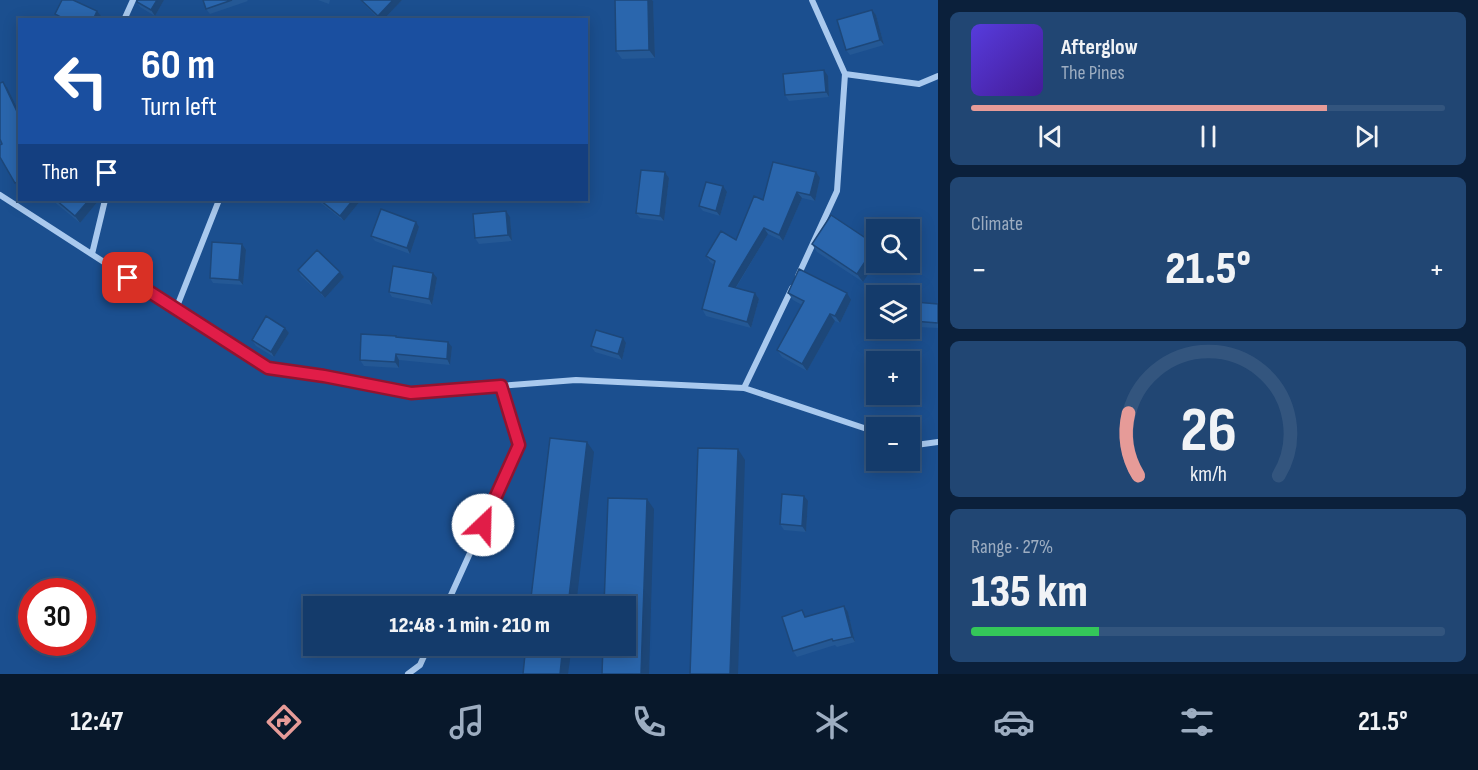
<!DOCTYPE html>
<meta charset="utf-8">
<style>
:root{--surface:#143b6b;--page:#214673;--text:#f1f3f6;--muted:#9dadc1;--line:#33557e;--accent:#e69b98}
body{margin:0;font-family:"Sofia Sans Condensed",sans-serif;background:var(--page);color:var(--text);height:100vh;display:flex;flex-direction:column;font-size:22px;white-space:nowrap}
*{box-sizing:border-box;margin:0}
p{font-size:20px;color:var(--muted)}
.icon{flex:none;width:33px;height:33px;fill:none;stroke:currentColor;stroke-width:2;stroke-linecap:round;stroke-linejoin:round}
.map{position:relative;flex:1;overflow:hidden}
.sheet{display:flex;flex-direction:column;gap:12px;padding:12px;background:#0b203b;width:540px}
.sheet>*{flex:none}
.banner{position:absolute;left:18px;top:18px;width:570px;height:183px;border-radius:0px;box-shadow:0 3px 15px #0003,0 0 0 2px var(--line);background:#1a4fa0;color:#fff;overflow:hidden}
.buttons{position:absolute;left:866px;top:219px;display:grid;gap:12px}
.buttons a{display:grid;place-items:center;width:54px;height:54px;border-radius:0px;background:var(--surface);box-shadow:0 3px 15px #0003,0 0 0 2px var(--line);font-size:30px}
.speed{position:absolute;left:18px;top:578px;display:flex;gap:12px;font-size:30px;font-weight:700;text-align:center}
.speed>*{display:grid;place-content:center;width:78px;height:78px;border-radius:50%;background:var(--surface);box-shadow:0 3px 15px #0003,0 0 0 2px var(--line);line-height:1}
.speed .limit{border:9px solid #d22;background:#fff;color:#111}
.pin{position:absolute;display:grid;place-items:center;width:51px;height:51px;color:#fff;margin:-26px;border-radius:12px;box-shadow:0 3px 9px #0006}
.me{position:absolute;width:66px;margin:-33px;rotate:24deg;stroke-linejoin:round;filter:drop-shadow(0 0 4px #0008)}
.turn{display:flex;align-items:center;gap:21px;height:126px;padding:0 24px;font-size:27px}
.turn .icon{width:78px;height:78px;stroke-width:2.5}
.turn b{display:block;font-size:42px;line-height:51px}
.then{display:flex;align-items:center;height:57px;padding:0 24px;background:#0003;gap:12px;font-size:22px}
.big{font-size:45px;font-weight:800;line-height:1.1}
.sheet .card{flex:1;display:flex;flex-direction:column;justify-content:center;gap:9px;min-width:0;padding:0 21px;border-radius:9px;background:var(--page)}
.sheet .dial{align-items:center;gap:0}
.dial svg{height:156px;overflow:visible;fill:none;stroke:var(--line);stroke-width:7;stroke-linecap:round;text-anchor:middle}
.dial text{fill:var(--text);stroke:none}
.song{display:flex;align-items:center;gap:18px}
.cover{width:72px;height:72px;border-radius:9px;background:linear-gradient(135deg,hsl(250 70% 55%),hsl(260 70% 35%))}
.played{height:6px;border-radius:3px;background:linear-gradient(90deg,var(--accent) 75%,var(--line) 75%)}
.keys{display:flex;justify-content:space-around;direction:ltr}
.heat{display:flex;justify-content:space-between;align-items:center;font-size:33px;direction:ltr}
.charge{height:9px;border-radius:4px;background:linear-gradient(90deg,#34c759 27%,var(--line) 0)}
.trip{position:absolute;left:303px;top:596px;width:333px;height:60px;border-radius:0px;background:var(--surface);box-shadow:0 3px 15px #0003,0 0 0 2px var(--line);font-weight:800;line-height:60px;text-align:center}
.tab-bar{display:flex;height:96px;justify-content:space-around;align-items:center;background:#08182b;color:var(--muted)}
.tab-bar .icon{width:42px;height:42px}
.tab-bar .active{color:var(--accent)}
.tab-bar b{font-size:27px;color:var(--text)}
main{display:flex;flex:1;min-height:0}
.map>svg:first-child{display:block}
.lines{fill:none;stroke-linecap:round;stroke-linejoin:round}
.street{stroke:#a9c9ee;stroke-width:6}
.wall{fill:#245895}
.shaded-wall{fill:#1d4779}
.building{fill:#2a66ad;stroke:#1d4779;stroke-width:1.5}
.route-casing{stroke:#92132f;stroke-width:15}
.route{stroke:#e11d48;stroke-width:10}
</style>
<main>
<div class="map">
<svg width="938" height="674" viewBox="0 0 938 674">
<rect width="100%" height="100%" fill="#1b4f8f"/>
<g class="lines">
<path class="street" d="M124,20L133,0
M845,74L919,84L938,76
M0,195L268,368L324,376L411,393L576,380L744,388L876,432
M92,254L105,200
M798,276L837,191L845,74L812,0
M176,309L219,200
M744,388L792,288
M909,443L916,445L938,442
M446,606L519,445L501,386
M408,674L420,665L429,645"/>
</g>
<path class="wall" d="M164,0L155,16L140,7L137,2Z
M203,0H247L248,1L210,14L206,9Z
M318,0H330L329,4Z
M360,0H402L383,20H380Z
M615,0H652L653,1L655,58L622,59L616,51Z
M872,10L876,15L884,45L850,55L846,50Z
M97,11L101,16L99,20H59L55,14Z
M828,76L829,97L789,101L785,95Z
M3,82L8,89L20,114V190L15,183L2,144Z
M665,172L669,178L664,221L640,218L636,213Z
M820,178L815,201L802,198L783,241L768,234L736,288L755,293L759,299L751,328L706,316L702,309L714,265L710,262L706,256L736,240L763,200Z
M727,192L720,216L703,211L699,206Z
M52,200H99L80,223Z
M317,200H361L344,221Z
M510,217L512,241L479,244L475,238Z
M419,227L410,254L375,241L371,236Z
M812,244L876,245L863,282L817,252Z
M246,250L243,285L213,283L210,278Z
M298,270L340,272L344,277L325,298L301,276Z
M437,278L432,305L392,297L389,292Z
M788,293L851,300L840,323L835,321L807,371L782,357L777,350L802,305L793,300Z
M938,304V328L917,327L913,321Z
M285,328L289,333L274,357L256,346L252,340Z
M396,336L398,337L452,347L450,365L399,360V368L364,366L360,360Z
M626,343L622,360L595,352L591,346Z
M909,361L913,366L914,401L887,402L883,397Z
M808,501L806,532L784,530L780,524Z
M848,612L855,642L837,647L835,645L797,657L793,651L807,616Z"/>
<path class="shaded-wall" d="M157,0H164L155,16L151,10Z
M393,0H402L383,20H380L378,16Z
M648,0H652L653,1L655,58L649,50Z
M872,10L876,15L884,45L880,40Z
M97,11L101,16L99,20H93Z
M824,70L828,76L829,97L826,92Z
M3,82L8,89L20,114V118Z
M665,172L669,178L664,221L660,216Z
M816,172L820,178L815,201L810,195Z
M723,186L727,192L720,216L716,211Z
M797,192L802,198L783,241L779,235Z
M89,200H99L80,223L75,216Z
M353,200H361L344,221L340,216Z
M506,211L510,217L512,241L508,235Z
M416,222L419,227L410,254L407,248Z
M764,228L768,234L733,292L729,286Z
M242,244L246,250L243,285L239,280Z
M876,246V262L863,282L857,274Z
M340,272L344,277L325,298L321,293Z
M433,273L437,278L432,305L429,299Z
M755,293L759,299L751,328L747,322Z
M847,293L851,300L840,323L835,316Z
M830,314L835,321L807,371L802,364Z
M285,328L289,333L274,357L271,352Z
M623,338L626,343L622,360L618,354Z
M448,342L452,347L450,365L447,359Z
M396,354L399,360V368L395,362Z
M909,361L913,366L914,401L910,396Z
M587,442L594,452L576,606H568Z
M738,449L745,460L738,674H730Z
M804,496L808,501L806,532L802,526Z
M647,499L654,509L649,674H641Z
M844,606L848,612L855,642L852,637Z
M563,645H572L568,674H560Z"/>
<path class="building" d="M62,0H73L97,11L93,20H66L55,14Z
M138,0H157L151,10L137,2Z
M203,0H232L206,9Z
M361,0H393L378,16Z
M615,0H648L649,50L616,51Z
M872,10L880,40L846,50L837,20Z
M824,70L826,92L785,95L783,74Z
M3,82L20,118V181L15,183L0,157V145L2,144L0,139V83Z
M773,162L816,172L810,195L797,192L779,235L764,228L729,286L755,293L747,322L702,309L715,261L706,256L721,231L736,240L754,196L763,200Z
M641,170L665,172L660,216L636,213Z
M706,182L723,186L716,211L699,206Z
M56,200H89L75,216Z
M320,200H353L340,216Z
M381,209L416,222L407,248L371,236Z
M506,211L508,235L475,238L473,214Z
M831,215L876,245L857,274L812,244Z
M212,242L242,244L239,280L210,278Z
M317,250L340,272L321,293L298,270Z
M393,266L433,273L429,299L389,292Z
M799,269L847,293L835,316L830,314L802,364L777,350L804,301L788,293Z
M915,302L938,304V323L913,321Z
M266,316L285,328L271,352L252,340Z
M596,330L623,338L618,354L591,346Z
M361,334L396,336V337L448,342L447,359L396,354L395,362L360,360Z
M909,368L910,396L883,397V394H909Z
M550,438L587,442L568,606H530Z
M698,448L738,449L730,674H690Z
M782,494L804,496L802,526L780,524Z
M608,498L647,499L641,674H602L603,645H626V606H604Z
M844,606L852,637L833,641L832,639L793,651L782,617L802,610L805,617Z
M526,645H563L560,674H523Z"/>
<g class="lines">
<g class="route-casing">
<path id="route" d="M128,278L268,368L324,376L411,393L501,386L519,445L483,525"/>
</g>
<use href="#route" class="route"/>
</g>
</svg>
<div class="buttons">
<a><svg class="icon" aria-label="search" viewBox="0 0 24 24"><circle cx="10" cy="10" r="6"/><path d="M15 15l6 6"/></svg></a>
<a><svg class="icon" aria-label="layers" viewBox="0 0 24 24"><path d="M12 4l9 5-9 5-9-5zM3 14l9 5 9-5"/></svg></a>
<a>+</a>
<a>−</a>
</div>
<div class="speed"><div class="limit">30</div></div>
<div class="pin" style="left:128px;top:278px;background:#d93025"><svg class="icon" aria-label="arrive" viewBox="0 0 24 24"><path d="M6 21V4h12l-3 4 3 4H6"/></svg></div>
<svg class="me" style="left:483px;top:525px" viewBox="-20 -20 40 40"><circle r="19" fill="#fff"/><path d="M0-13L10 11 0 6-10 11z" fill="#e11d48"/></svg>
<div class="trip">12:48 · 1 min · 210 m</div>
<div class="banner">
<div class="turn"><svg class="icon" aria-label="left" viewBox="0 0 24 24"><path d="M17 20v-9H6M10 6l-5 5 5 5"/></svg><div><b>60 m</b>Turn left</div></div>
<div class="then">Then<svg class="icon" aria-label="arrive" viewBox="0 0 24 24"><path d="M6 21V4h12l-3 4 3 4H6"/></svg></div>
</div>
</div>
<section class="sheet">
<div class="card">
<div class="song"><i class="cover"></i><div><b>Afterglow</b><p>The Pines</p></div></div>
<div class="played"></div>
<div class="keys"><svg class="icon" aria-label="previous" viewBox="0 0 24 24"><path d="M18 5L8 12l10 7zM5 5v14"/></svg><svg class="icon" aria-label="pause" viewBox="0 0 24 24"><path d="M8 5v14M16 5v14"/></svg><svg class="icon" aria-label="next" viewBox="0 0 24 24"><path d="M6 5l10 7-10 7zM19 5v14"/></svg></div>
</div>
<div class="card"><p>Climate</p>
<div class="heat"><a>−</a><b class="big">21.5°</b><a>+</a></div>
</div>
<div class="card dial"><svg viewBox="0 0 100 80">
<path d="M14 69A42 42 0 1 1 86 69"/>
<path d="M14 69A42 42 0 0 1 9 37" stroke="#e69b98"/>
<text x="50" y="56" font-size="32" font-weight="700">26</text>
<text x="50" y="72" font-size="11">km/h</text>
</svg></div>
<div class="card"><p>Range · 27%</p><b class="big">135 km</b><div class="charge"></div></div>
</section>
</main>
<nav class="tab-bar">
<b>12:47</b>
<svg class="icon active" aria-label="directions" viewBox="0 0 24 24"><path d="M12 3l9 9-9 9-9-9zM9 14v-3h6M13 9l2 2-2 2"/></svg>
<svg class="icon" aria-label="music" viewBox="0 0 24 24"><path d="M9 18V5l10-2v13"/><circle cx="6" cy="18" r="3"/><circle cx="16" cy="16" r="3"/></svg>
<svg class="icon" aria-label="phone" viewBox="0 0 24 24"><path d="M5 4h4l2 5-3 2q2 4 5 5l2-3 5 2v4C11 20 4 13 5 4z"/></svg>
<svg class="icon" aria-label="climate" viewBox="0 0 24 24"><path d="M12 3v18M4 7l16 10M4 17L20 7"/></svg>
<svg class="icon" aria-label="car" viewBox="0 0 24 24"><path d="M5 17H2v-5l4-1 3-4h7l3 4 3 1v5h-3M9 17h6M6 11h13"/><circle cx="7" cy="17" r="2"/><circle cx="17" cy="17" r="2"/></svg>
<svg class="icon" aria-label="filters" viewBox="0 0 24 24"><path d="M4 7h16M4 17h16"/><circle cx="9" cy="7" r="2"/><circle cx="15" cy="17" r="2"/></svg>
<b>21.5°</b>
</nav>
